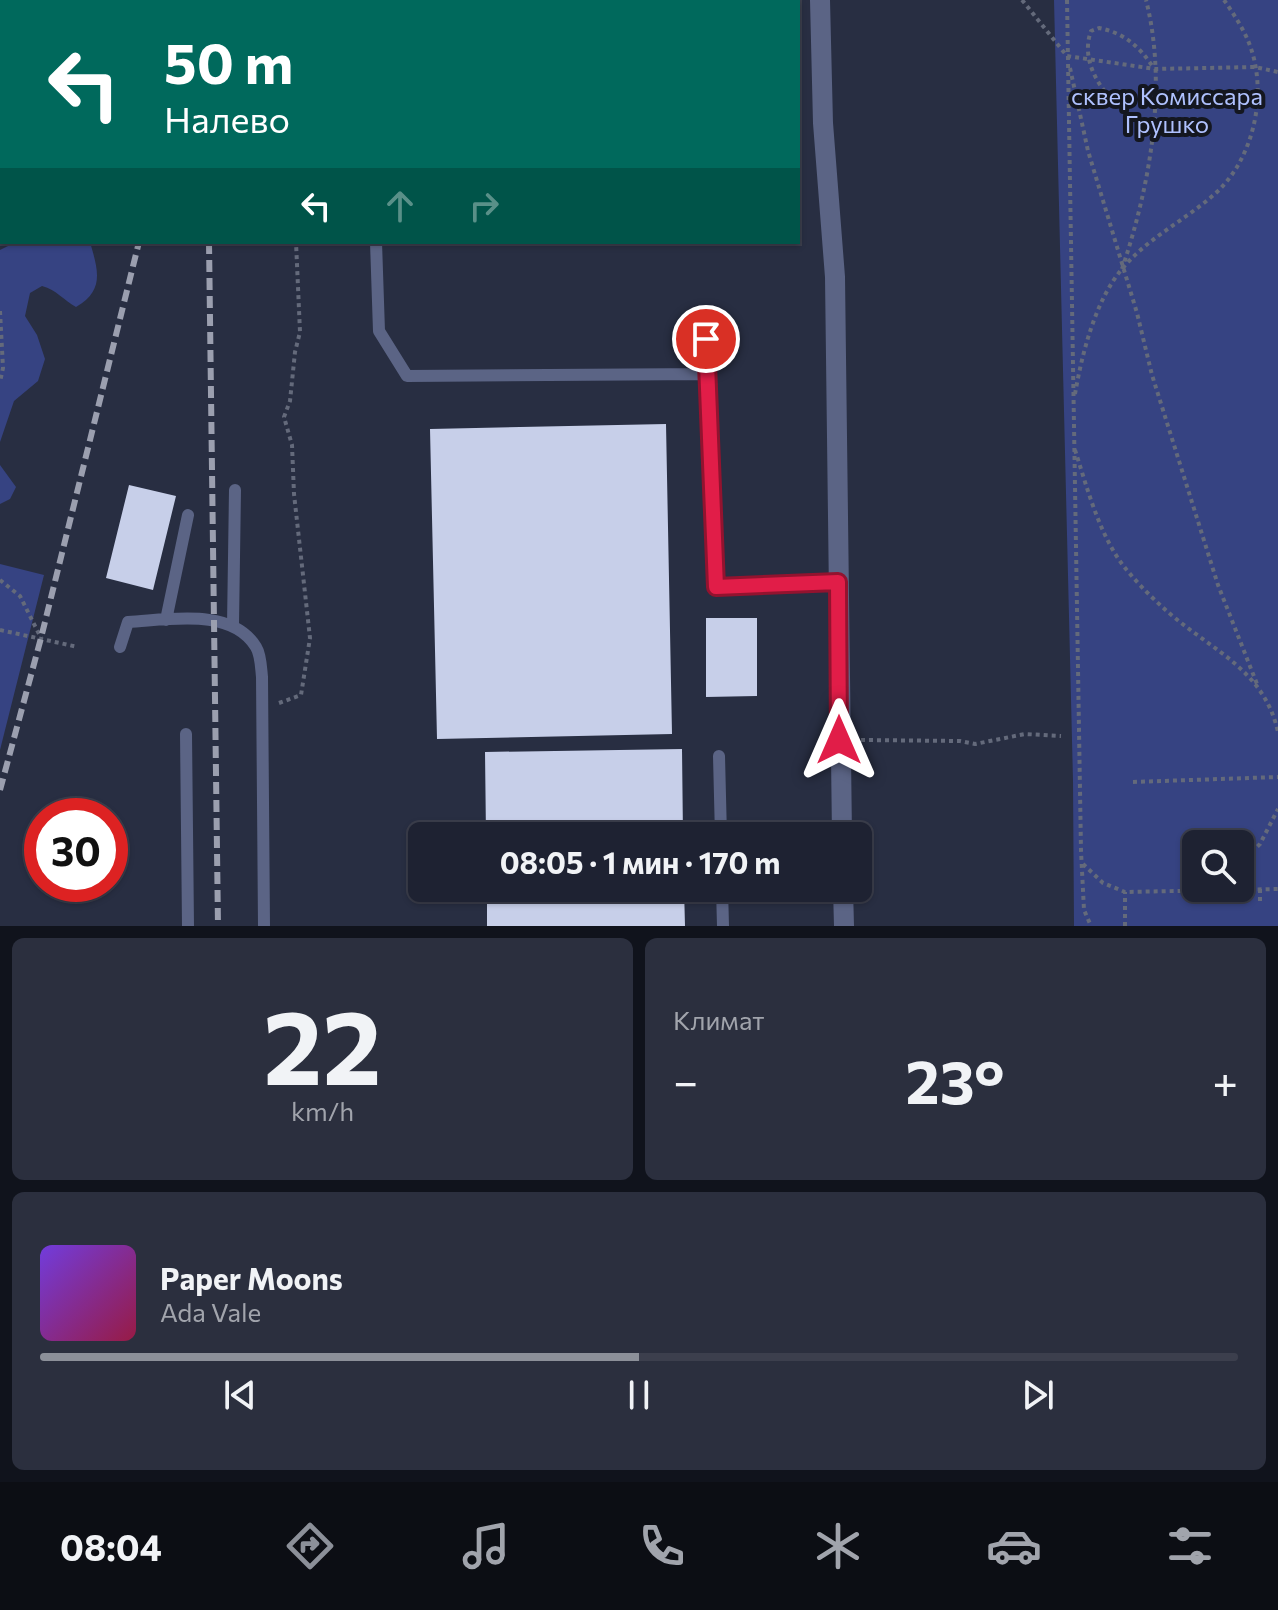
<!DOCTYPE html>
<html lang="ru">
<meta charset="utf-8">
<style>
:root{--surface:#1e2232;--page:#2b2f3e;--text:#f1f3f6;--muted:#a1a4ac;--line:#3c3f4d;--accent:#8c9099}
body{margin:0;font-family:Commissioner,sans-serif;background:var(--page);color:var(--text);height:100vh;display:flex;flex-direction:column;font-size:30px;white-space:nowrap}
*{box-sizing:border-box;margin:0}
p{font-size:26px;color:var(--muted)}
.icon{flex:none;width:44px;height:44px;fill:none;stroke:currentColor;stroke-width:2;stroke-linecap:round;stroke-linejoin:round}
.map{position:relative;height:926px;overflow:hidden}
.sheet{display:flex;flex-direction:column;gap:12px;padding:12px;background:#10131c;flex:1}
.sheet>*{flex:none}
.guide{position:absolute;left:0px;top:0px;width:800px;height:244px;box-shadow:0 2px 6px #0004,0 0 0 2px var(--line);background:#00695c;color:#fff;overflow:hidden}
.buttons{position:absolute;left:1182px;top:830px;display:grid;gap:16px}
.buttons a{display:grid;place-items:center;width:72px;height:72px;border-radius:12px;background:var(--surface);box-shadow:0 2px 6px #0004,0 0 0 2px var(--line);font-size:40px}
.speed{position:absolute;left:24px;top:798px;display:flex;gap:16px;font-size:40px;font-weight:700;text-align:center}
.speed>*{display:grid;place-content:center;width:104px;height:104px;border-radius:50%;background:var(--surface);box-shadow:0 2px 6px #0004,0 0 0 2px var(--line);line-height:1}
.speed .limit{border:12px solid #d22;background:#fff;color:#111}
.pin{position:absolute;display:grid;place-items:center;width:68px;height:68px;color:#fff;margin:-34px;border:4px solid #fff;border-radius:50%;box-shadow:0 2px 8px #0007}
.me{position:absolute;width:88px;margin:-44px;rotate:0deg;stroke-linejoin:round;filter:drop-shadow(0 0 6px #0008)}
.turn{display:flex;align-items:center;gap:28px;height:168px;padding:0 32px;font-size:36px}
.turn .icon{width:104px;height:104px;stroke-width:2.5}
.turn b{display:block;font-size:56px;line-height:68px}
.lanes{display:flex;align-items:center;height:76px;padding:0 32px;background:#0003;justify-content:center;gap:40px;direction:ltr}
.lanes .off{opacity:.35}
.big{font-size:60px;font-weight:700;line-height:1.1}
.sheet .card{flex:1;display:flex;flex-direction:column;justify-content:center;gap:12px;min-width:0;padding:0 28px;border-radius:12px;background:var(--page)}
.sheet .dial{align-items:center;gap:0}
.dial b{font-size:104px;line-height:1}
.song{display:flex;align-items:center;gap:24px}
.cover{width:96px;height:96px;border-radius:12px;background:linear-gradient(135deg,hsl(260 70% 55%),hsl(340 70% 35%))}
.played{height:8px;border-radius:4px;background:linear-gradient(90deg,var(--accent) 50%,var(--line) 50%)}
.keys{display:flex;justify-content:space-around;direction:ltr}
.heat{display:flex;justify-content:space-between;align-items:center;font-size:44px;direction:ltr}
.sheet .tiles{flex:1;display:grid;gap:12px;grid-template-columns:1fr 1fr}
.card:last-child{grid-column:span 2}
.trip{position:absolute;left:408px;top:822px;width:464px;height:80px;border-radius:12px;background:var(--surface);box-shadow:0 2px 6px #0004,0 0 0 2px var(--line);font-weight:700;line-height:80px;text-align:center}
.tab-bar{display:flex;height:128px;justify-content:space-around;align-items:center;background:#0c0e14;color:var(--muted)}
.tab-bar .icon{width:56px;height:56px}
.tab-bar .current{color:var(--accent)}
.tab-bar b{font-size:36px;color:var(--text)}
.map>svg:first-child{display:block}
.green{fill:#364382;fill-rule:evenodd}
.building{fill:#c7cfe9}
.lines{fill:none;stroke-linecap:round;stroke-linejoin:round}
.path{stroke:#646a7b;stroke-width:4;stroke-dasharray:4 4;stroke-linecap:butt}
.lane{stroke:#5b6485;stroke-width:12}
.street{stroke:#5b6485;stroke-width:20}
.rail{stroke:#9b9faf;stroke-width:6;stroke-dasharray:12 6;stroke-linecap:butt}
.route-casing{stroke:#92132f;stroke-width:20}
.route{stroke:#e11d48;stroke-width:14}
.labels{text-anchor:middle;stroke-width:8;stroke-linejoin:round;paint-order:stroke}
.park-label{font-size:24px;fill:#afc1fe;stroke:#141720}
</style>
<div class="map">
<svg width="1278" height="926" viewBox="0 0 1278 926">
<rect width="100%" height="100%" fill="#282e42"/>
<path class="green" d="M0,0H151V2H2L0,38Z
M1054,0H1278V926H1074L1073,781ZM1196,844H1240V888H1196Z
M16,242H90C98,270 105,290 76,307C63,300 57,290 42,286L30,293L25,316L37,335L45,359L38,381L14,401L0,442V250Z
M0,465L16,487L10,499L0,504Z
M0,564L44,575L0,750Z"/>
<path class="building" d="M666,424L672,734L437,739L430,429Z
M129,485L176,496L153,590L106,578Z
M706,618H757V696L706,697Z
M682,749L683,836H486L485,752Z
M487,888H684L685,926H487Z"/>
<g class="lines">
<path class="path" d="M266,0V2
M1022,0L1067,56L1155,69L1255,67L1278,72
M1067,0L1081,851L1084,910L1091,926
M1070,68L1088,151L1137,313L1152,375L1218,585L1257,684
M1115,104C1097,84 1081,59 1091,31L1099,28C1124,33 1139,46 1153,67
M0,244L3,242
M1122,269C1150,186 1168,86 1146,0
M0,311L3,368L0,382
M1075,394C1082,354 1095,301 1122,269C1148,237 1188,219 1218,191C1255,155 1268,91 1249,43C1243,28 1233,13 1224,0
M1075,450C1087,487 1098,531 1122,564C1135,581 1152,598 1169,613C1213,651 1264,670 1278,732
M0,580L20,596L41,638
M0,630L78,647
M279,703L301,695L310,638L294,494L292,445L284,417L290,401L295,352L300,332L296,242
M861,740L960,741L975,744L1025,734L1061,736
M1133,782L1278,777
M1240,863L1260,844L1278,809
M1083,864L1103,883L1125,892L1278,889
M1260,889V903
M1125,926V892"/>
<path class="lane" d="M368,0V2
M376,242L379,331L407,376L708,374
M706,339L716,587L838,582
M166,620L188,515
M233,625L235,490
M120,647L128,622C168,620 232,607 256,647C261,655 261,668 262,677L264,926
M186,734L188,926
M719,756L721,836
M722,888L723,926"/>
<path class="street" d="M820,0L823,123L835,277L842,836
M843,888L844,926"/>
<path class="rail" d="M169,0V2
M194,0V2
M209,242L218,926
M0,790L41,638L139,242"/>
</g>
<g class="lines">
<g class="route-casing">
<path id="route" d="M706,339L716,587L838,582L839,740"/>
</g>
<use href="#route" class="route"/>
</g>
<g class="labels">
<g class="park-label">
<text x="1167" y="105">сквер Комиссара<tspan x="1167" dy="28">Грушко</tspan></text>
</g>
</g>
</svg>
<div class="buttons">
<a><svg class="icon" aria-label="search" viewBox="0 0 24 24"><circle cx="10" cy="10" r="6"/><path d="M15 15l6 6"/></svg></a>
</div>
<div class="speed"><div class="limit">30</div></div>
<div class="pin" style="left:706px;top:339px;background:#d93025"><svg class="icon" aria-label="arrive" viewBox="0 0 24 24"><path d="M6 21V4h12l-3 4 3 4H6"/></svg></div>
<svg class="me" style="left:839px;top:740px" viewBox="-20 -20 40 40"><path d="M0-17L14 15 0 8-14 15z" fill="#e11d48" stroke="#fff" stroke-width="4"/></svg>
<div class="trip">08:05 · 1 мин · 170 m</div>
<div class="guide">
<div class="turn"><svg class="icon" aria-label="left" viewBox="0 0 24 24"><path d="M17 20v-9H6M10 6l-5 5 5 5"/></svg><div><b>50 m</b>Налево</div></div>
<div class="lanes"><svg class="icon" aria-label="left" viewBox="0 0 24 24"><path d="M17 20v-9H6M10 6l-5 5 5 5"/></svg><svg class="icon off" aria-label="ahead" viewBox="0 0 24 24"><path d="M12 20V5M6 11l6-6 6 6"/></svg><svg class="icon off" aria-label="right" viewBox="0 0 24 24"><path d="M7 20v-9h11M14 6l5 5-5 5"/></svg></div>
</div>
</div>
<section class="sheet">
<div class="tiles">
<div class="card dial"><b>22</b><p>km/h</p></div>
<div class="card"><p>Климат</p>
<div class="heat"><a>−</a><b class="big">23°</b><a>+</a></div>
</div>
<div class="card">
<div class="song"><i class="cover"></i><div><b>Paper Moons</b><p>Ada Vale</p></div></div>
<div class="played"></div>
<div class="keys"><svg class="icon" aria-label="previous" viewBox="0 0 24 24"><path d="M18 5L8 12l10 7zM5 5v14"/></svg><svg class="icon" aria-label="pause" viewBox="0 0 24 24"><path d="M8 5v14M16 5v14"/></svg><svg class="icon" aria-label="next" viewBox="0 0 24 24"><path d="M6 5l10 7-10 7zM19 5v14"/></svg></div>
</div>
</div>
</section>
<nav class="tab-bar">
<b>08:04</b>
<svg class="icon current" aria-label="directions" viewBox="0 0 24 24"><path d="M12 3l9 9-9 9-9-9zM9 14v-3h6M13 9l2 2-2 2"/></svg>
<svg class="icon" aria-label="music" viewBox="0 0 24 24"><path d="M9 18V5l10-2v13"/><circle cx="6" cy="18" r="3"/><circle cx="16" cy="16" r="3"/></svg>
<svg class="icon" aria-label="phone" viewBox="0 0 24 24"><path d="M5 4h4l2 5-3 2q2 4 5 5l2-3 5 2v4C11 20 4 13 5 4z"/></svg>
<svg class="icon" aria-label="climate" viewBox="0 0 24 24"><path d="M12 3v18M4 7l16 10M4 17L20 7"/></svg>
<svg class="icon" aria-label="car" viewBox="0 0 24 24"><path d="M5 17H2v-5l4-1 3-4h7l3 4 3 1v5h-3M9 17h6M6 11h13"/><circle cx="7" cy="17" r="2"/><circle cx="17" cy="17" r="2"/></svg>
<svg class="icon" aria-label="filters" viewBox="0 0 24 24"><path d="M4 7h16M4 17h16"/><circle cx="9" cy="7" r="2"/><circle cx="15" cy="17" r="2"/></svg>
</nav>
